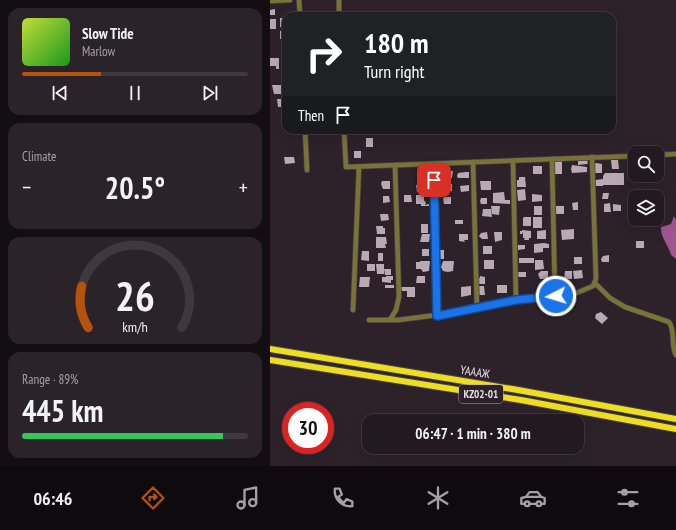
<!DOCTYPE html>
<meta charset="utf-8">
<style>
:root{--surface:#221a20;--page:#2a2329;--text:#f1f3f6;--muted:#a2a1a5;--line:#3f383e;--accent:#b45309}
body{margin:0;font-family:"PT Sans Narrow",sans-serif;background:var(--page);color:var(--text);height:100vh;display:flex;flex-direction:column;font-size:15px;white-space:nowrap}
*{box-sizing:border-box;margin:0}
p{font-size:13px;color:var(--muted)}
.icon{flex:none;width:22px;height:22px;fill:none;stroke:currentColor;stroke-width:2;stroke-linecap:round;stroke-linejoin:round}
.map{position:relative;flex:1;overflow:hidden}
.side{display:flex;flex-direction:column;gap:8px;padding:8px;background:#130e12;width:270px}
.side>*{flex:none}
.guide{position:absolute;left:12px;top:12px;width:334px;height:122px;border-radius:12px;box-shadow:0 4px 16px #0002,0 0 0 1px var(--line);background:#202124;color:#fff;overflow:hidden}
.controls{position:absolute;left:358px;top:146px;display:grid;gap:8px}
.controls a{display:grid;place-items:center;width:36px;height:36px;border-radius:8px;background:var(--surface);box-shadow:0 4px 16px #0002,0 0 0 1px var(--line);font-size:20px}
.speed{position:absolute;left:12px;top:402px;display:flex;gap:8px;font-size:20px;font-weight:700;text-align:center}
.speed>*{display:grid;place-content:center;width:52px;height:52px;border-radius:50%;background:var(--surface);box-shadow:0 4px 16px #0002,0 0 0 1px var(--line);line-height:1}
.speed .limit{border:6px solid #d22;background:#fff;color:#111}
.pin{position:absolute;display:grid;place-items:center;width:34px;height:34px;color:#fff;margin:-17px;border-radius:8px;box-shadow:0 2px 6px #0006}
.me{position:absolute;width:44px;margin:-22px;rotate:265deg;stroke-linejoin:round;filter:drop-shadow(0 0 3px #0008)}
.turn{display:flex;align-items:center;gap:14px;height:84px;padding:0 16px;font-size:18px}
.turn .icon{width:52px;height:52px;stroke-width:2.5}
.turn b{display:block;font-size:28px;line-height:34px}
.then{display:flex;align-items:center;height:38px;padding:0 16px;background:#0003;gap:8px;font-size:15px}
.big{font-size:30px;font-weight:700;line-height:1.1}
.side .card{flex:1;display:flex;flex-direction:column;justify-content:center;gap:6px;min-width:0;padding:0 14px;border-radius:12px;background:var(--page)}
.side .dial{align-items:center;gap:0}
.dial svg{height:104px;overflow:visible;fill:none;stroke:var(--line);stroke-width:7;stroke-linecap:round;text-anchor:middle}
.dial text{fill:var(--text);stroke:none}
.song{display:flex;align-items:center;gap:12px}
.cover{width:48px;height:48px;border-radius:6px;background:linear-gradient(135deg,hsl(70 70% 55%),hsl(120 70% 35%))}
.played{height:4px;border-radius:2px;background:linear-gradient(90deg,var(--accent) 35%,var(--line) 35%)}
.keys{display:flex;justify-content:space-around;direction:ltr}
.heat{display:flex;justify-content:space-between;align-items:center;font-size:22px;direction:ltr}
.charge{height:6px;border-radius:3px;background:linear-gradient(90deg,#34c759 89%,var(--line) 0)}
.trip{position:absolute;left:92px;top:414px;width:222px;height:40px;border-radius:12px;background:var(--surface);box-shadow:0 4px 16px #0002,0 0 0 1px var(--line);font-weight:700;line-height:40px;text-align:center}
.dock{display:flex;height:64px;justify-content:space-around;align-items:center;background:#0e0a0d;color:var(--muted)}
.dock .icon{width:28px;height:28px}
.dock .active{color:var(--accent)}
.dock b{font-size:18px;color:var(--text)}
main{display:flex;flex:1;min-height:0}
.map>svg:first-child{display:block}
.water{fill:#9e568f}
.building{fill:#b8a9b4}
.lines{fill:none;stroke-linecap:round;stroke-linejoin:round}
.minor-casing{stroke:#4b4048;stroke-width:6}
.highway-casing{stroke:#4b4048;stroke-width:8}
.minor{stroke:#797337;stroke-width:4.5}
.highway{stroke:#eede21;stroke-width:6}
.route-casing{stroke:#114b97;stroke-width:10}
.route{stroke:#1a73e8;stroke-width:7}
.labels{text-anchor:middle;stroke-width:4;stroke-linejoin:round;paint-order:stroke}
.shield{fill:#2d222a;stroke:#afa6ad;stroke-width:1}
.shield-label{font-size:11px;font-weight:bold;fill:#e7dfe5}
.street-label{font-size:12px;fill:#e7dfe5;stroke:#2d222a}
</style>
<main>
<section class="side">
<div class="card">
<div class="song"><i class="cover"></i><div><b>Slow Tide</b><p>Marlow</p></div></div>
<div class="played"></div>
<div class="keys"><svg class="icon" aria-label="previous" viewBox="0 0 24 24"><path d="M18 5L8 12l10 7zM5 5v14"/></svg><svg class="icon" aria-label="pause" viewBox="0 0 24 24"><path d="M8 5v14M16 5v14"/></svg><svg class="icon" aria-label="next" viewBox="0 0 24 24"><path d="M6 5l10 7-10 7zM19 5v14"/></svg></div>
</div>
<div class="card"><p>Climate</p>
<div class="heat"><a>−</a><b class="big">20.5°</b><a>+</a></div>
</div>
<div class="card dial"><svg viewBox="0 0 100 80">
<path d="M14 69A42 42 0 1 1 86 69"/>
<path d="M14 69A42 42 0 0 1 9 37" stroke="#b45309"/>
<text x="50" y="56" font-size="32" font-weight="700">26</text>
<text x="50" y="72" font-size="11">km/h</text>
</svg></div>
<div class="card"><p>Range · 89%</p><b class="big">445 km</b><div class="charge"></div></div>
</section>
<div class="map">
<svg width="406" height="466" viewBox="0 0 406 466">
<rect width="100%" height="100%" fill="#2d222a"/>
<path class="water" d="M404,216L406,220V259L401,255C399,246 390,237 391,227L401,224Z"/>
<path class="building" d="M5,9V15H0V10Z
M10,18H16V28L10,27Z
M0,19H6V29H0Z
M16,30V39H10V31Z
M0,58H9V69H6V66H0Z
M2,85H11V94H4Z
M12,86H16V93H12Z
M7,99H11V107H8Z
M96,138H103V147H96Z
M84,151H91V158H84Z
M14,157H24L25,163L15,164Z
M308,160H317L318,163L317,164L308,165Z
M341,160H348L349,169H342Z
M284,161H292V174H285Z
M326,163L332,164V173H324V164Z
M302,165L317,167V172L302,173L301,169Z
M263,166H272V174H263Z
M178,171H183L182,178H172V174H178Z
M196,172H199V178H188L187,176L188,173Z
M335,173H354V185H333V186H325V180L333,179V176Z
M249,177H255L256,187H247V180H249Z
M112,181H120V189H113L111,184Z
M210,181H221V190H211Z
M155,184L156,191L147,192L146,185Z
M176,184H182V191H176Z
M199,185V191L191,192L190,186Z
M255,189L256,200L248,201L247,190Z
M234,192L235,200H240V204L223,203V193Z
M333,193H339L338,199H332Z
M262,194L272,195V201L262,202Z
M134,195H141L142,202H134Z
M146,195H154V200L156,203L155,205L159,204V206H151V204H146Z
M113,196H119L120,202L113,203Z
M175,197H181V204H174L173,198Z
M211,198H217V204H211L210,201Z
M308,202V210H303L302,203Z
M340,203L341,212H334V204Z
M343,204L351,205V211H343Z
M221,206H230L229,215L222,214Z
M264,206H272V215H264Z
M286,206H294V214H286Z
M213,209H221L222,217L212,216Z
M110,214H118L119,220L111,221Z
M254,217H261V226H253V218Z
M263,217H272V228H263Z
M366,219H375V224L367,225Z
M185,220H193V224H185Z
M151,224H158V233H151Z
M106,226H113V228H115V234H107Z
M304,229V239L292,240L291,230Z
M252,230L261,231V238H259V240H254L255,238H253V232L252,234H250V231H252Z
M276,230V239H267V231Z
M217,232L218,239H212L209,236L211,233Z
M224,232H232V240L225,242Z
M152,234H160L159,242H150Z
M189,234H198V240H194L195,242L189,241Z
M106,237H116L117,244H115L116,248H106Z
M366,241H374V248H366Z
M274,243L279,244V248H273V252L264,253V244Z
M248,245H255V249L248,250Z
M213,246H222V254H213Z
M152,249H159V256H152Z
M168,250H174V259H168Z
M92,251H99V261L91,260Z
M108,253H113V261H108Z
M339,255V262H332L331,259L333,256Z
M304,257H312V264H304Z
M249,258H264V263H249Z
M214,260H224V269H214Z
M265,260H273L274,269L265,270Z
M150,261H160L159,271L153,272L151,269H146V262H150Z
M173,261H184L183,271L178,272L173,271L171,267Z
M97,264H105V271H97Z
M106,264H114V274H107Z
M114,269H121V275H115Z
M312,270L313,278L304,279L303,271Z
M271,271H278V279H270L268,274Z
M295,271H302V279H294Z
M248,272H256V277H247Z
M116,276H123V280H121V283L112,282V277H116Z
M147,276H155V283H146Z
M210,276L215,277V284H208V277L210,278Z
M90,277H100L99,287H89Z
M270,283H276V287H275V288H271L269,284Z
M115,285H124V288H115Z
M227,285H237V293H227Z
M201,286V295L191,297V287Z
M208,286H214L215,295H209Z
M130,287H145V297H137V291H130Z
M331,312L338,318L332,324L325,318L326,314Z"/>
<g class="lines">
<g class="minor-casing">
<path id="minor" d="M29,0L30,16
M69,0V16
M0,1L20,0
M35,130L37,170
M74,130L76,167L365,156
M387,155L406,154
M282,159L285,296
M243,161L246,300
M203,162L207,308
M164,164L168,290L167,315
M325,283L340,298L355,307L399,322C406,332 400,343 406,355
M83,310L89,167
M99,320H128L167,315L246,300L285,296L297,297L323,286L326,279L322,157
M120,320L126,310L129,297L125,165"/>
</g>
<g class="highway-casing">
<path id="highway" d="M0,349L248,390L406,419
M0,360L251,400L406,429"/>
</g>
<use href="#minor" class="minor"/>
<use href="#highway" class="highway"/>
</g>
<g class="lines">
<g class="route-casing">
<path id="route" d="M164,180L167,316L246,300L286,296"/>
</g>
<use href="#route" class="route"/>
</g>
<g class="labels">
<rect class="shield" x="189" y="385" width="44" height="18" rx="3"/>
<g class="shield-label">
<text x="211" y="398">KZ02-01</text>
</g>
<g class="street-label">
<text transform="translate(205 372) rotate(9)" y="4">ҮАААЖ</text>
</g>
</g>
</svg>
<div class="controls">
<a><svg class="icon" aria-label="search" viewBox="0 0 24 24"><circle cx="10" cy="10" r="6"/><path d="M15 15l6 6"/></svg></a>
<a><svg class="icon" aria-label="layers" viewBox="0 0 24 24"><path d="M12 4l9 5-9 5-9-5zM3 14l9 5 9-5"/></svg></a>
</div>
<div class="speed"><div class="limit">30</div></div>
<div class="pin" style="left:164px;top:180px;background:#d93025"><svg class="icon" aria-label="arrive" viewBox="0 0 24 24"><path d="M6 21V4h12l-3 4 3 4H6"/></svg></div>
<svg class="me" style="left:286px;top:296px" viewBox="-20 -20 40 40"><circle r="17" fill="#1a73e8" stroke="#fff" stroke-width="3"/><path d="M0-11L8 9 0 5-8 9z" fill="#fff"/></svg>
<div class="trip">06:47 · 1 min · 380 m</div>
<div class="guide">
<div class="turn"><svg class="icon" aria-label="right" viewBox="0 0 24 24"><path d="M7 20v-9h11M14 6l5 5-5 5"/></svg><div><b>180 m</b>Turn right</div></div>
<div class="then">Then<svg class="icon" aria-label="arrive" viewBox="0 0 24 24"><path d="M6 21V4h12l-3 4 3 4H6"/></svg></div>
</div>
</div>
</main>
<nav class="dock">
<b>06:46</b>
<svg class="icon active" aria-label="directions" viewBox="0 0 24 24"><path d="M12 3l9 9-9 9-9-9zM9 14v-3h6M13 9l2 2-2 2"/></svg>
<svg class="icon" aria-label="music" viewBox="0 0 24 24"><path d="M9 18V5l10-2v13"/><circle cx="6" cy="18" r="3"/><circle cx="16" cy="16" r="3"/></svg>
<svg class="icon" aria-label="phone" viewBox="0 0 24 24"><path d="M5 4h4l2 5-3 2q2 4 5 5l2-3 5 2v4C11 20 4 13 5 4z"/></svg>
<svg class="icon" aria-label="climate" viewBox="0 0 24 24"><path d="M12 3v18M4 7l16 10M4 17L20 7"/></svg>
<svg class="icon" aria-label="car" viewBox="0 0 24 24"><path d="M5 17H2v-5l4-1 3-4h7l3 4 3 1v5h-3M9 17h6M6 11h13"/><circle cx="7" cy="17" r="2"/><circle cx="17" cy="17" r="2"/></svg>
<svg class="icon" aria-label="filters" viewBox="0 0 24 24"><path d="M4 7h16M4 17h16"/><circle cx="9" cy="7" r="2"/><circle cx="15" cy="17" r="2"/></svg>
</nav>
